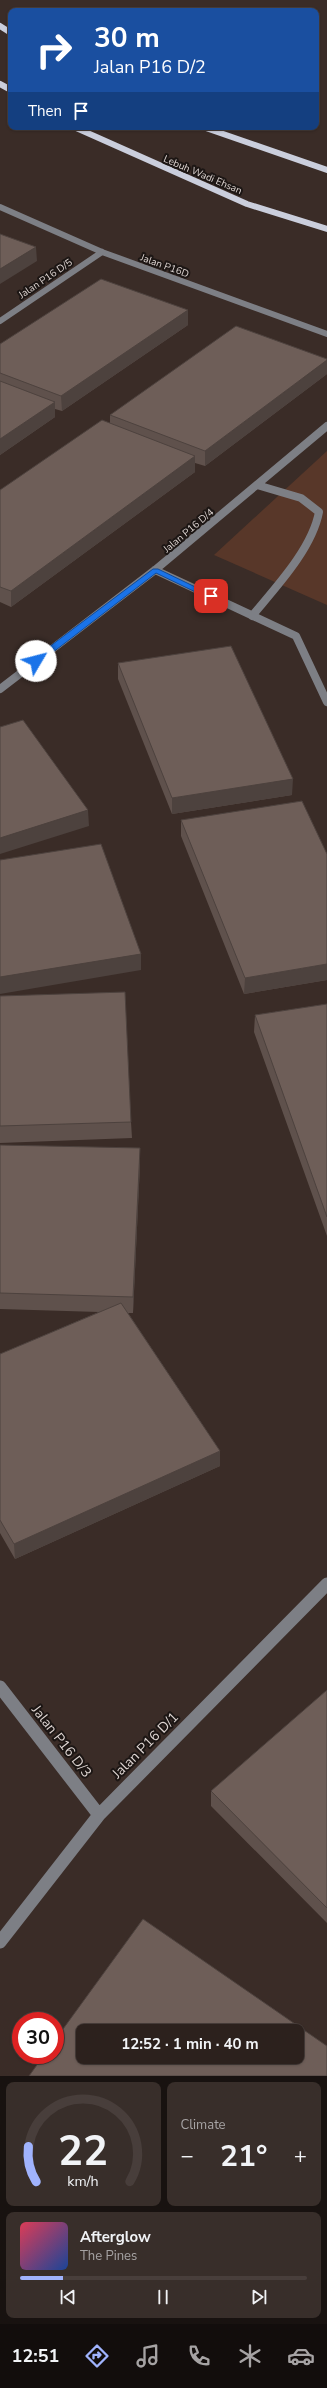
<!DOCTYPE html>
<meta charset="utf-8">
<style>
:root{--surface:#2c211d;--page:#382e2a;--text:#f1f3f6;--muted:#a6a3a4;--line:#483e3b;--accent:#a0b3fd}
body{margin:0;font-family:"Nunito Sans",sans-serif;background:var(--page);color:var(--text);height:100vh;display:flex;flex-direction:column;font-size:15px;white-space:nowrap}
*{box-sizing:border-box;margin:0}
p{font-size:13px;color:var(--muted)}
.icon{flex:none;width:22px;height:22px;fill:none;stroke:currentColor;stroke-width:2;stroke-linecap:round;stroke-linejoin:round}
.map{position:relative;height:2076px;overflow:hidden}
.sheet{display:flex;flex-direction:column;gap:6px;padding:6px;background:#181210;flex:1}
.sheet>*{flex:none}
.banner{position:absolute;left:8px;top:8px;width:311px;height:122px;border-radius:8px;box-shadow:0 1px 3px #0004,0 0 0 1px var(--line);background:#1a4fa0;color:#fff;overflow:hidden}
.speed{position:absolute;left:12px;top:2012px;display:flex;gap:8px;font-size:20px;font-weight:700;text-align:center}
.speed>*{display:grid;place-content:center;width:52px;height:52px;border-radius:50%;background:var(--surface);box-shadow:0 1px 3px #0004,0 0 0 1px var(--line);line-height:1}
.speed .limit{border:6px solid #d22;background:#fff;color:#111}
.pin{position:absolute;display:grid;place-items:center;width:34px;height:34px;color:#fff;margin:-17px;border-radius:8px;box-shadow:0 2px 6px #0006}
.me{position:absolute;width:44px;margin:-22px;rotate:53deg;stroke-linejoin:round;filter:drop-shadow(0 0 3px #0008)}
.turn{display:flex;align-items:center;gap:14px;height:84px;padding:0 20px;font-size:18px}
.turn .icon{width:52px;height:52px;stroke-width:2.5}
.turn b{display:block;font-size:28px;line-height:34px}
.then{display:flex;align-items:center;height:38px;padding:0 20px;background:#0003;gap:8px;font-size:15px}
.big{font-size:30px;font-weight:700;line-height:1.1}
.sheet .tile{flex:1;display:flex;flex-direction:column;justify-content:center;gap:6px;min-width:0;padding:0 14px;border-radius:8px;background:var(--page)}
.sheet .dial{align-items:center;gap:0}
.dial svg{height:104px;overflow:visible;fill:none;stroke:var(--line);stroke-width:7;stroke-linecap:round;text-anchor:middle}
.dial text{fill:var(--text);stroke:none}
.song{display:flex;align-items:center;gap:12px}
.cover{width:48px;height:48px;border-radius:6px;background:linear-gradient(135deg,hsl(350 70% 55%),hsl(220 70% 35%))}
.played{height:4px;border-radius:2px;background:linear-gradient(90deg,var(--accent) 15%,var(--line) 15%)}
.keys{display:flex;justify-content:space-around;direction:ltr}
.heat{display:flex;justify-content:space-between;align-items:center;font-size:22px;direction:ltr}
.sheet .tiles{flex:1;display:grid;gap:6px;grid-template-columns:1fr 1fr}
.tile:last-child{grid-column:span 2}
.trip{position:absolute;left:76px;top:2024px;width:228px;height:40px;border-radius:8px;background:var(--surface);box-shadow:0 1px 3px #0004,0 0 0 1px var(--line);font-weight:700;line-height:40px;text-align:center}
.tabs{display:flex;height:64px;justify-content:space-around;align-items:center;background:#120d0c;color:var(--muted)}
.tabs .icon{width:28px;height:28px}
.tabs .on{color:var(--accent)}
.tabs b{font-size:18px;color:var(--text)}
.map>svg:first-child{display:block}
.green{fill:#583729}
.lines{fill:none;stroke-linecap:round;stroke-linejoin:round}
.minor-far2{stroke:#7d7f85;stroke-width:6}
.minor-far1{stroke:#7d7f85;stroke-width:8}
.minor{stroke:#7d7f85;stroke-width:13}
.major{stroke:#cacedc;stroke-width:6}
.wall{fill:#5f514c}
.shaded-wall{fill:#4d423e}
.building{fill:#6e5e58;stroke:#4d423e;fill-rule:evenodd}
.route{fill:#1a73e8;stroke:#114b97}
.labels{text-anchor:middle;stroke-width:4;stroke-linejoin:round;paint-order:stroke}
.far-street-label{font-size:10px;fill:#ded5d2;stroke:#1c1614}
.near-street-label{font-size:14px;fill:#ded5d2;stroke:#1c1614}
</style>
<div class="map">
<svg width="327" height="2076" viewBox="0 0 327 2076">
<rect width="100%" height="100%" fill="#3a2c27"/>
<path class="green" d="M327,451V605L214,555Z"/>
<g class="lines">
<path class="minor-far2" d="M0,207L102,252L327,334
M0,321L102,252"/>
<path class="minor-far1" d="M155,570L296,636L327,702
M252,616C276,587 312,549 319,512L301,498L257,485
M0,689L155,570L327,426"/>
<path class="minor" d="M0,1687L99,1815
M0,1942L99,1815L327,1584"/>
<path class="major" d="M0,26L11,33
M0,84L11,90
M74,127L247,204L327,229
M203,127L327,170"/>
</g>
<path class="wall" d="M188,325L62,411L55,409V417L0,455V344Z
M327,374L205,466L195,463V472L11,607L0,602V490L110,423V415Z
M118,663L292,795L172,814L118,679Z
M181,820L327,854V980L244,994L181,836Z
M0,996L131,1122L132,1138L0,1143Z
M327,1004V1236L254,1032L255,1015Z
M0,1145L140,1164L133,1313H128L220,1451V1466L15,1559L0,1533V1354L99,1312L0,1309Z
M327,1690V1923L211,1806V1791Z"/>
<path class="shaded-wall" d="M36,247L37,261L0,284V269Z
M188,310V325L62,411L61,396Z
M327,360V374L205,466V451Z
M55,402V417L0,455V439Z
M195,456V472L11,607V591Z
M293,779L292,795L172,814V798Z
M88,810L89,826L0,854V838Z
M141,954V970L0,994V977Z
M327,964V980L244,994L245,978Z
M140,1148V1164L133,1313V1297Z
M220,1451V1466L15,1559L14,1544Z"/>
<path class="building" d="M0,234L36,247L0,269Z
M101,279L188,310L61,396L0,373V344Z
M236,326L327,359V360L205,451L110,415Z
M0,381L55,402L0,439Z
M102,420L195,456L11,591L0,587V490Z
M231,646L293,779L172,798L118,663Z
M23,720L88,810L0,838V727Z
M302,801L327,854V964L245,978L181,820Z
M101,844L141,954L0,977V860Z
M125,992L131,1122L0,1126V996Z
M327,1004V1217L255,1015Z
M0,1145L140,1148L133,1297L0,1293Z
M121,1303L220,1451L14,1544L0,1520V1354Z
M327,1690V1908L211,1791Z
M143,1919L327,2046V2076H29L44,2055H55V2040ZM83,2031H297V2057H83Z"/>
<path class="route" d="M153,569H158L214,596L208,598L156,573L39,663H33V659Z"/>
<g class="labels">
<g class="far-street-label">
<text transform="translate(203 174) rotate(23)" y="4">Lebuh Wadi Ehsan</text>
<text transform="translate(165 265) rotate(20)" y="4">Jalan P16D</text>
<text transform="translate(45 278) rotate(-34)" y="4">Jalan P16 D/5</text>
<text transform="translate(188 530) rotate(-40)" y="4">Jalan P16 D/4</text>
</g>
<g class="near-street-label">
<text transform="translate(62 1741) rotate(52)" y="5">Jalan P16 D/3</text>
<text transform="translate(145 1745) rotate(-45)" y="5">Jalan P16 D/1</text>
</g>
</g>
</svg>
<div class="speed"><div class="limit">30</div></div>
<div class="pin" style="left:211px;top:596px;background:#d93025"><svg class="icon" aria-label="arrive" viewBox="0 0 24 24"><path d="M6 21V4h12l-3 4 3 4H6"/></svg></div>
<svg class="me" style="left:36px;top:661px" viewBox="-20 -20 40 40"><circle r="19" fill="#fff"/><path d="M0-13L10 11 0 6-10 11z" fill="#1a73e8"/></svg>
<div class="trip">12:52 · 1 min · 40 m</div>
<div class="banner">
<div class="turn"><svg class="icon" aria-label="right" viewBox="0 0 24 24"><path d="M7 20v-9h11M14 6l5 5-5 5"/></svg><div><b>30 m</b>Jalan P16 D/2</div></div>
<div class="then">Then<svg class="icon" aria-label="arrive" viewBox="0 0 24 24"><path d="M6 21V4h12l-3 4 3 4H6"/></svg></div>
</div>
</div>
<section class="sheet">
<div class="tiles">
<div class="tile dial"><svg viewBox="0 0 100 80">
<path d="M14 69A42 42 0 1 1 86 69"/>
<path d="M14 69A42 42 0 0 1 8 42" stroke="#a0b3fd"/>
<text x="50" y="56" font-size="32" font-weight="700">22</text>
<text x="50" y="72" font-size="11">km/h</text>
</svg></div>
<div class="tile"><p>Climate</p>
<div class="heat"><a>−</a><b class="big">21°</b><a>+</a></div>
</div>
<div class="tile">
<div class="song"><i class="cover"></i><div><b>Afterglow</b><p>The Pines</p></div></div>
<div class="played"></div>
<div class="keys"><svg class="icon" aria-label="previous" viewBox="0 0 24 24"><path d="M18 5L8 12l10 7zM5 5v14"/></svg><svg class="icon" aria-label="pause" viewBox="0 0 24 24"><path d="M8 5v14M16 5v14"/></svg><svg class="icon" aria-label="next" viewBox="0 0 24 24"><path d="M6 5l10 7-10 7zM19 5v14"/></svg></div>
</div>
</div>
</section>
<nav class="tabs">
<b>12:51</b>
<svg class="icon on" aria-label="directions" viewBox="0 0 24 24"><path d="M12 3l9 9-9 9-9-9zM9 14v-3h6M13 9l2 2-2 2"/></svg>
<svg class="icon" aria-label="music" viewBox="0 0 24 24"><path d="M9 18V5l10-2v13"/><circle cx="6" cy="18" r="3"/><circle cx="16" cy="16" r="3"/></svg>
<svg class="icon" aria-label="phone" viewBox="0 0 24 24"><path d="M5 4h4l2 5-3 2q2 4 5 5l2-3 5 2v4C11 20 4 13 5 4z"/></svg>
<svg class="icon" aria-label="climate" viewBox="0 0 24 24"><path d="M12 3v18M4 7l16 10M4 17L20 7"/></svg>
<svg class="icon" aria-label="car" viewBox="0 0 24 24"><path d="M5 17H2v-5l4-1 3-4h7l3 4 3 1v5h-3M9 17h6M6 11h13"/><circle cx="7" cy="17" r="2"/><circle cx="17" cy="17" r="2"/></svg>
</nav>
